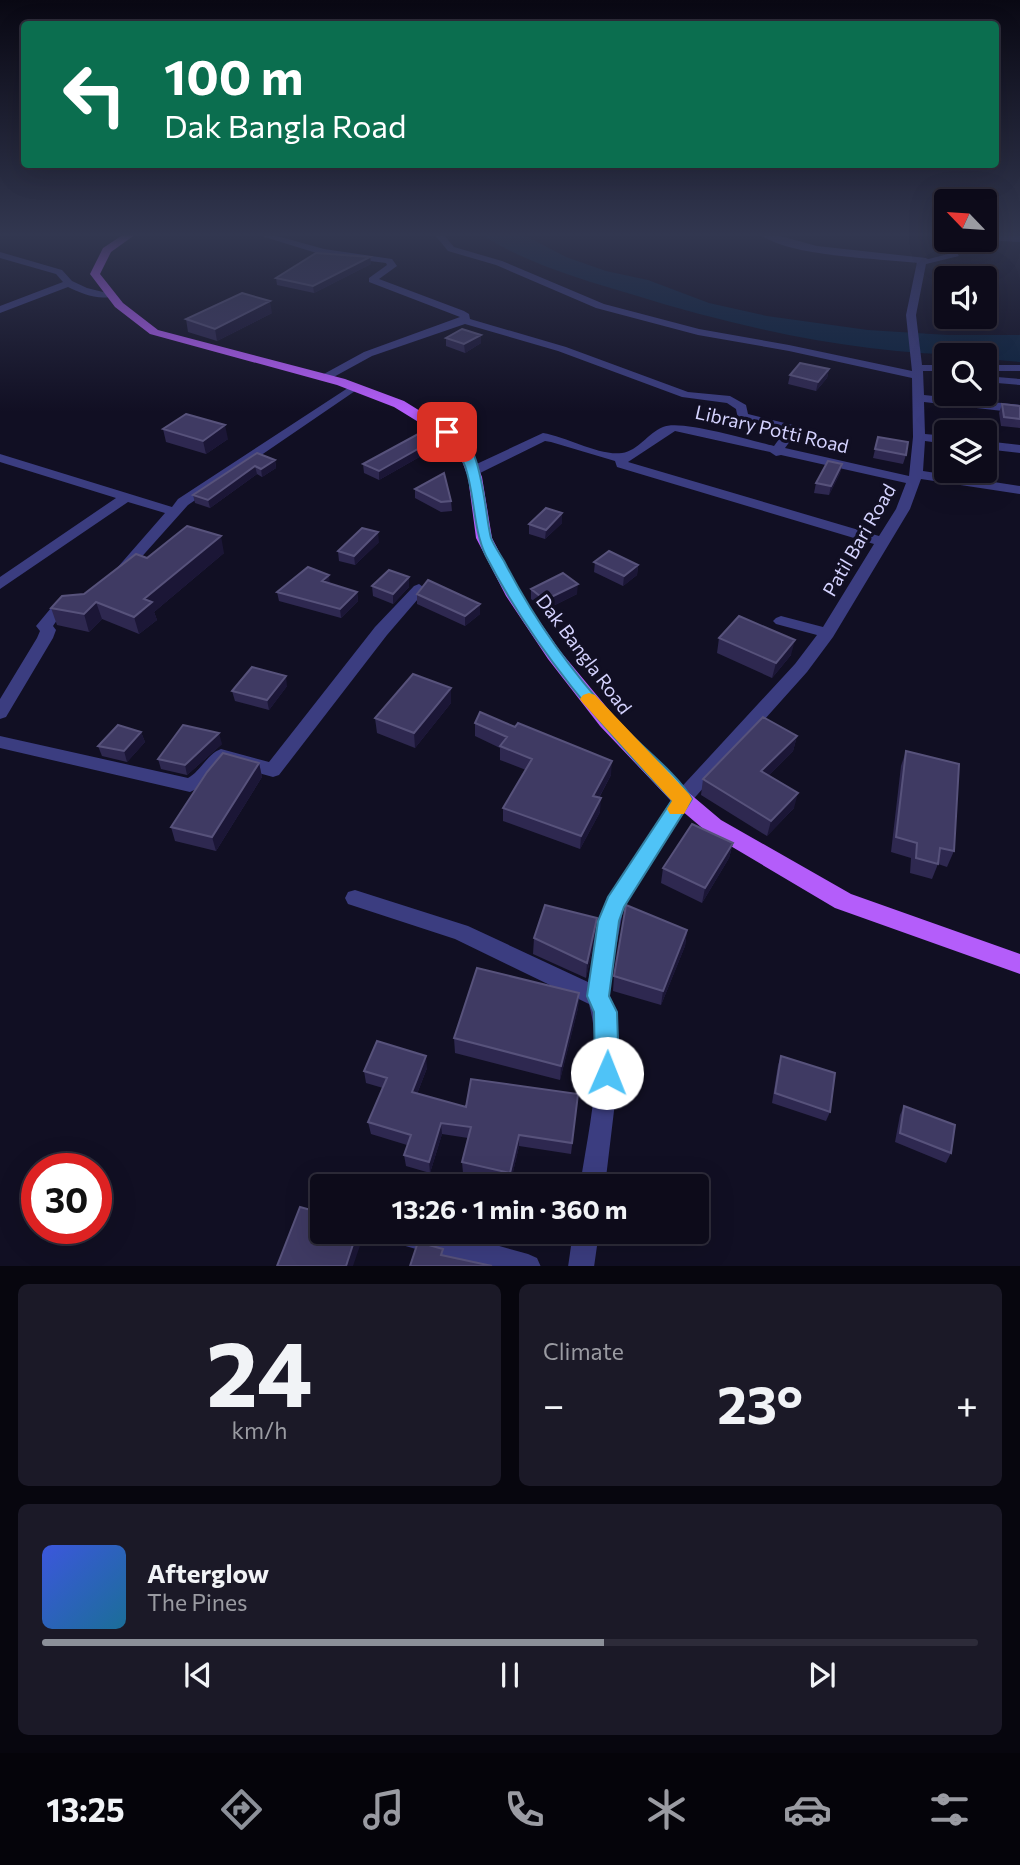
<!DOCTYPE html>
<meta charset="utf-8">
<style>
:root{--surface:#0d0b1a;--page:#1b1927;--text:#f1f3f6;--muted:#9a9ba2;--line:#2d2b39;--accent:#8c9099}
body{margin:0;font-family:Commissioner,sans-serif;background:var(--page);color:var(--text);height:100vh;display:flex;flex-direction:column;font-size:26px;white-space:nowrap}
*{box-sizing:border-box;margin:0}
p{font-size:23px;color:var(--muted)}
.icon{flex:none;width:38px;height:38px;fill:none;stroke:currentColor;stroke-width:2;stroke-linecap:round;stroke-linejoin:round}
.map{position:relative;height:1266px;overflow:hidden}
.drawer{display:flex;flex-direction:column;gap:18px;padding:18px;background:#07060e;flex:1}
.drawer>*{flex:none}
.guide{position:absolute;left:21px;top:21px;width:978px;height:147px;border-radius:7px;box-shadow:0 7px 28px #0002,0 0 0 2px var(--line);background:#0b6e4f;color:#fff;overflow:hidden}
.needle{width:46px;rotate:295deg}
.controls{position:absolute;left:934px;top:189px;display:grid;gap:14px}
.controls a{display:grid;place-items:center;width:63px;height:63px;border-radius:7px;background:var(--surface);box-shadow:0 7px 28px #0002,0 0 0 2px var(--line);font-size:35px}
.speed{position:absolute;left:21px;top:1153px;display:flex;gap:14px;font-size:35px;font-weight:700;text-align:center}
.speed>*{display:grid;place-content:center;width:91px;height:91px;border-radius:50%;background:var(--surface);box-shadow:0 7px 28px #0002,0 0 0 2px var(--line);line-height:1}
.speed .limit{border:10px solid #d22;background:#fff;color:#111}
.pin{position:absolute;display:grid;place-items:center;width:60px;height:60px;color:#fff;margin:-30px;border-radius:14px;box-shadow:0 4px 10px #0006}
.me{position:absolute;width:77px;margin:-38px;rotate:1deg;stroke-linejoin:round;filter:drop-shadow(0 0 5px #0008)}
.turn{display:flex;align-items:center;gap:24px;height:147px;padding:0 28px;font-size:32px}
.turn .icon{width:91px;height:91px;stroke-width:2.5}
.turn b{display:block;font-size:49px;line-height:60px}
.big{font-size:52px;font-weight:700;line-height:1.1}
.drawer .widget{flex:1;display:flex;flex-direction:column;justify-content:center;gap:10px;min-width:0;padding:0 24px;border-radius:10px;background:var(--page)}
.drawer .dial{align-items:center;gap:0}
.dial b{font-size:91px;line-height:1}
.song{display:flex;align-items:center;gap:21px}
.cover{width:84px;height:84px;border-radius:10px;background:linear-gradient(135deg,hsl(230 70% 55%),hsl(200 70% 35%))}
.played{height:7px;border-radius:4px;background:linear-gradient(90deg,var(--accent) 60%,var(--line) 60%)}
.keys{display:flex;justify-content:space-around;direction:ltr}
.heat{display:flex;justify-content:space-between;align-items:center;font-size:38px;direction:ltr}
.drawer .tiles{flex:1;display:grid;gap:18px;grid-template-columns:1fr 1fr}
.widget:last-child{grid-column:span 2}
.trip{position:absolute;left:310px;top:1174px;width:399px;height:70px;border-radius:7px;background:var(--surface);box-shadow:0 7px 28px #0002,0 0 0 2px var(--line);font-weight:700;line-height:70px;text-align:center}
.tabs{display:flex;height:112px;justify-content:space-around;align-items:center;background:#05040a;color:var(--muted)}
.tabs .icon{width:49px;height:49px}
.tabs .on{color:var(--accent)}
.tabs b{font-size:32px;color:var(--text)}
.map>svg:first-child{display:block}
.water{fill:#0b223f}
.lines{fill:none;stroke-linecap:round;stroke-linejoin:round}
.minor{fill:#3b3d80;fill-rule:evenodd}
.tertiary{fill:#3b3d80;fill-rule:evenodd}
.primary{fill:#b45dfa;fill-rule:evenodd}
.wall{fill:#2e2850}
.shaded-wall{fill:#1b1636}
.building{fill:#3f3a63;stroke:#57527b;stroke-width:2}
.route{fill:#4fc3f7;stroke:#337fa1;stroke-width:2}
.slow{fill:#f59e0b}
.labels{text-anchor:middle;stroke-width:7;stroke-linejoin:round;paint-order:stroke}
.street-label{font-size:19px;fill:#d4d2fe;stroke:#110f23}
</style>
<div class="map">
<svg width="1020" height="1267" viewBox="0 0 1020 1267">
<rect width="100%" height="100%" fill="#110f23"/>
<path class="water" d="M480,234H522L566,257L606,271L648,280L709,303L767,316L868,330L948,335H1020V362L985,359V355C866,356 747,330 634,295C580,279 528,264 480,234Z"/>
<g class="lines">
<path class="minor" d="M255,234H270L324,249L392,259L397,266L379,279L464,311L469,314L470,319L566,347L688,392L730,396L746,405L748,414L797,426L799,429L785,448L909,476L913,437L912,378L789,351L698,335L596,308L496,265L448,251L434,234H443L454,247L502,261L604,304L699,329L789,345L912,371L906,315L917,262L948,254L935,234H944L959,256L926,264L916,315L922,365H947V371H923L924,395L1020,405V413L924,402L925,434L947,436V444L925,441L923,471L1020,486V494L921,479L910,509L833,637L807,672L689,804L624,905L610,980V999L619,1038V1069L605,1186H580C589,1126 605,1064 589,1004L455,939L348,904L345,898L348,892L355,890L468,926L588,982L605,903L675,794L795,664L817,635L776,624L773,621L776,618L781,616L823,627L874,544L617,467L615,461L551,442L545,441L478,474H468V468L543,433C567,437 599,456 622,453C638,451 648,433 663,427C681,419 751,441 774,446L785,431L738,419L736,409L727,403L682,397L558,351L465,324L372,356L330,379H322V375L364,352L460,317L369,282V278L387,265L386,263L323,255ZM675,431L770,452L776,456L781,455L906,483L896,509L879,536L628,462Z
M985,234L1020,236V242L985,240Z
M0,252L62,270L72,281L87,288L115,295C102,302 80,293 68,287L0,313V306L63,282L56,274L0,258Z
M985,365H1020V371H985Z
M985,376L1020,379V385L985,382Z
M354,384L358,385V389L188,505L129,571L124,572L117,568L165,513L128,502L0,589V577L116,498L0,462V454L172,507L178,499Z
M985,441L1020,445V453L985,449Z
M419,584L426,589L424,592L387,635L279,775L273,777L225,764L209,783L190,792L0,748V736L188,778C201,771 207,754 221,749L269,762L375,627L414,586Z
M71,598L79,603L61,614L53,626L56,630L53,638L6,717L0,719V699L37,638L40,631L36,626L51,608Z
M389,1232H449L528,1254L537,1258L541,1267H479L402,1245L393,1241Z
M573,1232H599L594,1267H568Z"/>
<path class="tertiary" d="M759,234H773L817,246L926,258L931,261L926,264C884,258 791,258 759,234Z"/>
<path class="primary" d="M124,234H136L111,252L100,274L123,303L158,330L345,379L404,401L467,440L482,477L492,538L522,596L560,651L614,716L689,793L721,820L851,894L1020,954V974L835,908L707,832L675,805L600,726L548,659L506,596L476,538L468,477L456,445L394,407L337,385L150,334L115,307L90,274L103,248Z"/>
</g>
<path class="wall" d="M370,257L371,264L314,293L277,285L276,278Z
M272,313L217,341L188,332L186,319Z
M481,335V343L465,353L446,346V338Z
M829,369L827,378L816,391L788,384L790,375Z
M1002,404L1020,406V428L1001,426L999,413Z
M163,429L228,439L206,454L166,442Z
M878,437L906,455L903,464L873,458Z
M430,442V451L379,480L364,473L363,464Z
M257,453L275,460L276,468L262,477L257,474L210,508L195,503L193,495Z
M842,464L840,473L829,495L814,493L816,483Z
M415,489L451,501L452,511L441,512L415,498Z
M562,523L545,539L529,534V524Z
M379,542L355,565L339,561L338,551Z
M224,553L154,612L157,620L139,634L102,619L89,632L57,625L51,608L84,594L147,558Z
M595,562L638,565L637,575L623,586L594,572Z
M330,583L329,584L357,592L358,601L341,618L279,601L277,592Z
M372,586L409,587L393,604L373,596Z
M531,589L577,594L545,610L531,599Z
M417,594L480,604V614L465,626L417,604Z
M719,638L791,655L772,678L717,653Z
M287,686L269,710L235,701L232,691Z
M451,703L415,748L377,733L375,718Z
M475,723L611,775L599,798L600,812L580,849L503,821V808L526,770L500,760V748L475,736Z
M141,732L145,742L127,762L102,756L98,746Z
M797,736L793,751L768,776L794,808L767,836L701,795L703,779Z
M222,744L187,775L161,769L158,759Z
M906,751L954,851L947,867L938,864L932,879L910,873L911,858L891,852L901,766Z
M259,763L262,777L216,851L175,841L171,827Z
M733,843L729,858L702,903L661,883L663,868Z
M687,930L685,946L661,1005L613,991L614,976Z
M596,933L586,978L533,954L534,938Z
M579,993L578,1008L560,1080L455,1053L454,1038Z
M781,1056L830,1112L826,1121L772,1103L778,1065Z
M427,1068L417,1094L466,1107L578,1094L571,1154L519,1146L510,1185L463,1173L462,1162L468,1138L442,1134L430,1173L406,1166L404,1155L407,1145L371,1134L368,1122L383,1088L366,1083L364,1071Z
M904,1106L951,1153L946,1163L895,1142L900,1115Z"/>
<path class="shaded-wall" d="M370,257L371,264L314,293L313,286Z
M270,301L272,313L217,341L215,329Z
M481,335V343L465,353L464,344Z
M829,369L827,378L816,391L818,382Z
M225,425L228,439L206,454L203,441Z
M430,442V451L379,480V471Z
M275,460L276,468L262,477L261,469Z
M842,464L840,473L829,495L831,486Z
M255,466L257,474L210,508L208,500Z
M562,513V523L545,539L546,530Z
M378,532L379,542L355,565L354,556Z
M221,536L224,553L154,612L157,620L139,634L134,617L144,599Z
M638,565L637,575L623,586L624,576Z
M329,575L330,583L323,589L322,581Z
M409,577V587L393,604V594Z
M578,584L577,594L545,610V600Z
M357,592L358,601L341,618L340,609Z
M96,602L102,619L89,632L84,614Z
M480,604V614L465,626V616Z
M795,640L791,655L772,678L776,663Z
M286,676L287,686L269,710L267,700Z
M451,688V703L415,748L414,733Z
M141,732L145,742L127,762L124,751Z
M219,733L222,744L187,775L185,765Z
M797,736L793,751L758,786L761,771Z
M612,761L611,775L592,810L593,796Z
M259,763L262,777L216,851L212,837Z
M798,793L794,808L767,836L771,821Z
M601,798L600,812L580,849L581,836Z
M733,843L729,858L702,903L705,888Z
M597,918L596,933L586,978L587,963Z
M687,930L685,946L661,1005L663,991Z
M579,993L578,1008L560,1080L561,1066Z
M426,1056L427,1068L413,1104L412,1092Z
M441,1123L442,1134L430,1173L429,1162Z
M519,1135V1146L510,1185V1173Z
M357,1232H362L363,1237L353,1266H346Z"/>
<path class="building" d="M316,253L370,257L313,286L276,278Z
M242,293L270,301L215,329L186,319Z
M462,329L481,335L464,344L446,338Z
M800,363L829,369L818,382L790,375Z
M1002,404L1020,406V419L1004,417Z
M186,414L225,425L203,441L163,429Z
M420,433L430,442L379,471L363,464Z
M878,437L908,442L906,455L875,449Z
M257,453L275,460L261,469L255,466L208,500L193,495Z
M828,461L842,464L831,486L816,483Z
M444,473L451,501L441,502L415,489Z
M546,508L562,513L546,530L529,524Z
M187,526L221,536L144,599L152,602L134,617L96,602L84,614L51,608L62,596L84,594L136,554L147,558Z
M362,528L378,532L354,556L338,551Z
M609,551L638,565L624,576L594,562Z
M308,567L329,575L322,581L357,592L340,609L277,592Z
M389,570L409,577L393,594L372,586Z
M563,573L578,584L545,600L531,589Z
M428,580L480,604L465,616L417,594Z
M739,616L795,640L776,663L719,638Z
M252,667L286,676L267,700L232,691Z
M413,674L451,688L414,733L375,718Z
M480,712L515,727L518,723L612,761L593,796L601,798L581,836L503,808L532,759L500,746L507,737L475,723Z
M763,717L797,736L761,771L798,793L771,821L703,779Z
M118,725L141,732L124,751L98,746Z
M183,725L219,733L185,765L158,759Z
M906,751L959,764L954,851L940,848L938,864L916,858L917,843L896,837Z
M223,753L259,763L212,837L171,827L207,772Z
M692,824L733,843L705,888L663,868Z
M545,905L597,918L587,963L534,938Z
M626,905L687,930L663,991L614,976Z
M477,968L579,993L561,1066L454,1038Z
M377,1041L426,1056L412,1092L466,1107L471,1079L578,1094L572,1143L519,1135L510,1173L462,1162L471,1127L441,1123L429,1162L404,1155L411,1135L368,1122L387,1078L364,1071Z
M781,1056L835,1073L830,1112L775,1093Z
M904,1106L955,1125L951,1153L900,1133Z
M300,1207L322,1213V1232H357L346,1266H277Z
M418,1242L443,1249L441,1255L492,1266H410Z"/>
<linearGradient id="sky" x2="0" y2="1"><stop stop-color="#090813"/><stop offset="0.57" stop-color="#323750"/><stop offset="1" stop-color="#323750" stop-opacity="0"/></linearGradient>
<rect width="1020" height="412" fill="url(#sky)"/>
<path class="route" d="M443,430C483,423 484,514 491,538C494,546 500,554 504,561C533,618 571,671 614,718C635,741 678,774 692,799L624,907L619,921L609,996L617,1012L619,1073L615,1081L607,1085L598,1081L595,1073L594,1012L587,996L598,921L608,897L672,800C600,725 534,649 486,556C467,518 480,462 443,435Z"/>
<path class="slow" d="M589,693L595,695L689,794L692,799L684,814H670L667,809L672,801L583,703L580,699L583,695Z"/>
<g class="labels">
<g class="street-label">
<text transform="translate(772 429) rotate(13)" y="7">Library Potti Road</text>
<text transform="translate(859 540) rotate(-60)" y="7">Patil Bari Road</text>
<text transform="translate(584 654) rotate(53)" y="7">Dak Bangla Road</text>
</g>
</g>
</svg>
<div class="controls">
<a><svg class="needle" viewBox="-14 -14 28 28"><path d="M0-13l5 13h-10z" fill="#e53935"/><path d="M0 13l5-13h-10z" fill="#9a9ba2"/></svg></a>
<a><svg class="icon" aria-label="sound" viewBox="0 0 24 24"><path d="M4 9h4l5-4v14l-5-4H4zM17 9q2 3 0 6"/></svg></a>
<a><svg class="icon" aria-label="search" viewBox="0 0 24 24"><circle cx="10" cy="10" r="6"/><path d="M15 15l6 6"/></svg></a>
<a><svg class="icon" aria-label="layers" viewBox="0 0 24 24"><path d="M12 4l9 5-9 5-9-5zM3 14l9 5 9-5"/></svg></a>
</div>
<div class="speed"><div class="limit">30</div></div>
<div class="pin" style="left:447px;top:432px;background:#d93025"><svg class="icon" aria-label="arrive" viewBox="0 0 24 24"><path d="M6 21V4h12l-3 4 3 4H6"/></svg></div>
<svg class="me" style="left:607px;top:1073px" viewBox="-20 -20 40 40"><circle r="19" fill="#fff"/><path d="M0-13L10 11 0 6-10 11z" fill="#4fc3f7"/></svg>
<div class="trip">13:26 · 1 min · 360 m</div>
<div class="guide">
<div class="turn"><svg class="icon" aria-label="left" viewBox="0 0 24 24"><path d="M17 20v-9H6M10 6l-5 5 5 5"/></svg><div><b>100 m</b>Dak Bangla Road</div></div>
</div>
</div>
<section class="drawer">
<div class="tiles">
<div class="widget dial"><b>24</b><p>km/h</p></div>
<div class="widget"><p>Climate</p>
<div class="heat"><a>−</a><b class="big">23°</b><a>+</a></div>
</div>
<div class="widget">
<div class="song"><i class="cover"></i><div><b>Afterglow</b><p>The Pines</p></div></div>
<div class="played"></div>
<div class="keys"><svg class="icon" aria-label="previous" viewBox="0 0 24 24"><path d="M18 5L8 12l10 7zM5 5v14"/></svg><svg class="icon" aria-label="pause" viewBox="0 0 24 24"><path d="M8 5v14M16 5v14"/></svg><svg class="icon" aria-label="next" viewBox="0 0 24 24"><path d="M6 5l10 7-10 7zM19 5v14"/></svg></div>
</div>
</div>
</section>
<nav class="tabs">
<b>13:25</b>
<svg class="icon on" aria-label="directions" viewBox="0 0 24 24"><path d="M12 3l9 9-9 9-9-9zM9 14v-3h6M13 9l2 2-2 2"/></svg>
<svg class="icon" aria-label="music" viewBox="0 0 24 24"><path d="M9 18V5l10-2v13"/><circle cx="6" cy="18" r="3"/><circle cx="16" cy="16" r="3"/></svg>
<svg class="icon" aria-label="phone" viewBox="0 0 24 24"><path d="M5 4h4l2 5-3 2q2 4 5 5l2-3 5 2v4C11 20 4 13 5 4z"/></svg>
<svg class="icon" aria-label="climate" viewBox="0 0 24 24"><path d="M12 3v18M4 7l16 10M4 17L20 7"/></svg>
<svg class="icon" aria-label="car" viewBox="0 0 24 24"><path d="M5 17H2v-5l4-1 3-4h7l3 4 3 1v5h-3M9 17h6M6 11h13"/><circle cx="7" cy="17" r="2"/><circle cx="17" cy="17" r="2"/></svg>
<svg class="icon" aria-label="filters" viewBox="0 0 24 24"><path d="M4 7h16M4 17h16"/><circle cx="9" cy="7" r="2"/><circle cx="15" cy="17" r="2"/></svg>
</nav>
